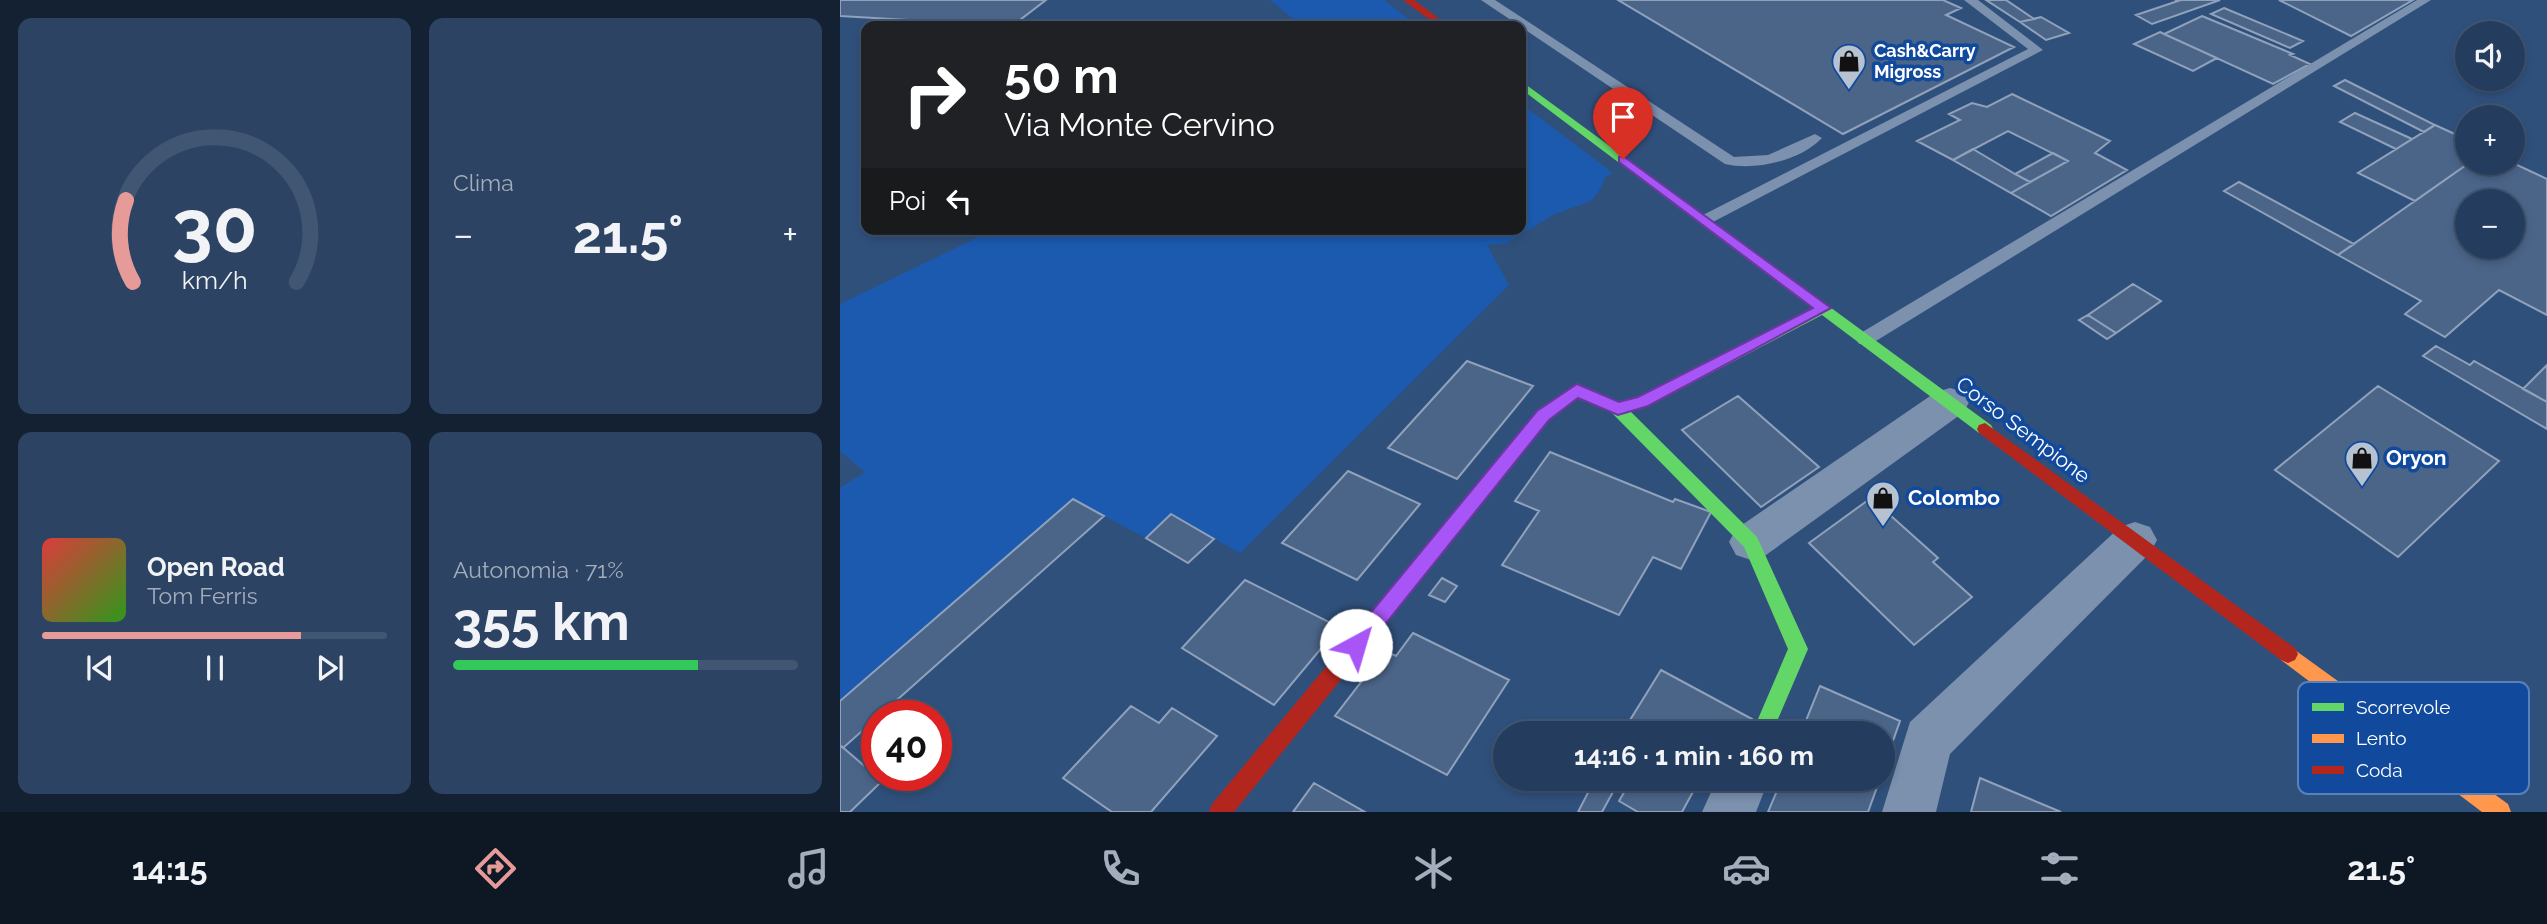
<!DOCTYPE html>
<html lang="it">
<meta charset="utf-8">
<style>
:root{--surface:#243c5d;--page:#2c4363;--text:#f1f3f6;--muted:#a3adbc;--line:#415672;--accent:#e69b98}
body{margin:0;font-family:Raleway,sans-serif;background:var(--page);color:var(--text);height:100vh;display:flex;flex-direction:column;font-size:26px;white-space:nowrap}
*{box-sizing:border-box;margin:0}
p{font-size:23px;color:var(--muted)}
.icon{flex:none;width:38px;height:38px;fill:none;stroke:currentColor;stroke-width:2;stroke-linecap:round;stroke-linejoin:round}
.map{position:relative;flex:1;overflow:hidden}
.sheet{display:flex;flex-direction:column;gap:18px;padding:18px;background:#142133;width:840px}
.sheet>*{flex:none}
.guide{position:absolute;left:21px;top:21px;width:665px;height:214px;border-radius:14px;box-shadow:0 4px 10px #0003,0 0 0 2px var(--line);background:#202124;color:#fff;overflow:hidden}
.tools{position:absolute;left:1615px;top:21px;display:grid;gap:14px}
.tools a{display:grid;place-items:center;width:70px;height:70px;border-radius:50%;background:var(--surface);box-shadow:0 4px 10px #0003,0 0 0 2px var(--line);font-size:35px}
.speed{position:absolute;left:21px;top:700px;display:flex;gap:14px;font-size:35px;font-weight:700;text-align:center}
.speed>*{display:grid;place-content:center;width:91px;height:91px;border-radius:50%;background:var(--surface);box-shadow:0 4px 10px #0003,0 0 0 2px var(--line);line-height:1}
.speed .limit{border:10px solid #d22;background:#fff;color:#111}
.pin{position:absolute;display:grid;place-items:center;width:60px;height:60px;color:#fff;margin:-72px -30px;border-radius:50% 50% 50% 0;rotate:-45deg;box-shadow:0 0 7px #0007}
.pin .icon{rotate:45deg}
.me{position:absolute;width:77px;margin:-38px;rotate:39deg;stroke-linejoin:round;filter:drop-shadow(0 0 5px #0008)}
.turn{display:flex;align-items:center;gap:24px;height:147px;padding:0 28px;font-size:32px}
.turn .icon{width:91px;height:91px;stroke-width:2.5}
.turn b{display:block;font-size:49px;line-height:60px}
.then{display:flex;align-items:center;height:66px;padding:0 28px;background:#0003;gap:14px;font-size:26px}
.big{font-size:52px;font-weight:700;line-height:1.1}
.sheet .card{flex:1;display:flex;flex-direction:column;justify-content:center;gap:10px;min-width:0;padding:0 24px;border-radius:14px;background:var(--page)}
.sheet .dial{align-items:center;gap:0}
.dial svg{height:182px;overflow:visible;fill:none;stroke:var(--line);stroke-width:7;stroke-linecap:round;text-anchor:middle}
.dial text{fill:var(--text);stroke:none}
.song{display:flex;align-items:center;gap:21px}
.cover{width:84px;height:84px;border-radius:10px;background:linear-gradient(135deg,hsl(0 70% 55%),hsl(110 70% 35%))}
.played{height:7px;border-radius:4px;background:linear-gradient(90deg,var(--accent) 75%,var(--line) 75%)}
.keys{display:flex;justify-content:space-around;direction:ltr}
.heat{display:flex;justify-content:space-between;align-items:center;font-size:38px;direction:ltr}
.charge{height:10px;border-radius:5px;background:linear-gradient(90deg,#34c759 71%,var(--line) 0)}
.sheet .tiles{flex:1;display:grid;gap:18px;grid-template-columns:repeat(2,1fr)}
.trip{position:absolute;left:653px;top:721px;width:402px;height:70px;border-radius:35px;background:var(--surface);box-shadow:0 4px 10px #0003,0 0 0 2px var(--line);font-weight:700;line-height:70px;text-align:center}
.tabs{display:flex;height:112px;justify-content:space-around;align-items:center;background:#0e1825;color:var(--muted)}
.tabs .icon{width:49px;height:49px}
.tabs .active{color:var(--accent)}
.tabs b{font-size:32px;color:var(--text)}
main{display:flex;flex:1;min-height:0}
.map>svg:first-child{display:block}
.green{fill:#1b5aaf}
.building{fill:#4b6589;stroke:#90a2bb;stroke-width:2;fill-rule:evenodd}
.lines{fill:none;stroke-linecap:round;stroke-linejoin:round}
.lane{fill:#7b91ae;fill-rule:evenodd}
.street{fill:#7b91ae;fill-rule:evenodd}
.fast{fill:#63d668;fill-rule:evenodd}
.slow{fill:#ff974d;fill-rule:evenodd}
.jam{fill:#b3261e;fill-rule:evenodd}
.route{fill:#a855f7;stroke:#6d37a1;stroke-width:2}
.labels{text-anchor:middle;stroke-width:7;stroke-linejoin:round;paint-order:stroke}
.far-poi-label{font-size:18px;font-weight:bold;fill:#fff;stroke:#114a9c;text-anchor:start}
.street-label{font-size:21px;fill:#fff;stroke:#114a9c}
.poi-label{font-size:21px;font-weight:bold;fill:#fff;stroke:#114a9c;text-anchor:start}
.key{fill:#114a9c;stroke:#5880ba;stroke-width:2}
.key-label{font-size:19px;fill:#fff}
</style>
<main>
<section class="sheet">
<div class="tiles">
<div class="card dial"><svg viewBox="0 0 100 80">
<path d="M14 69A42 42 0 1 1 86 69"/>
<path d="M14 69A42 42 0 0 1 11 33" stroke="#e69b98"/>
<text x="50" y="56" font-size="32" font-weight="700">30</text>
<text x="50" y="72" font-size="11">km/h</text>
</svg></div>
<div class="card"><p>Clima</p>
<div class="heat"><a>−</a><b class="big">21.5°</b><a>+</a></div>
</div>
<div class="card">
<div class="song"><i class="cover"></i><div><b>Open Road</b><p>Tom Ferris</p></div></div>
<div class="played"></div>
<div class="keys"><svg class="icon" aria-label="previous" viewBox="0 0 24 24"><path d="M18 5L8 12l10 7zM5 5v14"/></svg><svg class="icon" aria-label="pause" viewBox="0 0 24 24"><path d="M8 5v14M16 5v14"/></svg><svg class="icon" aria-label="next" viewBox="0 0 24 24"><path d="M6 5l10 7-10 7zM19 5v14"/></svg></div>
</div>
<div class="card"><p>Autonomia · 71%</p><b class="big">355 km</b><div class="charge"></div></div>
</div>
</section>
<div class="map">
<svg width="1707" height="812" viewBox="0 0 1707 812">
<rect width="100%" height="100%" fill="#30507c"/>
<path class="green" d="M430,0H544L578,26H462Z
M681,104L773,173L765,177L761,188L751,201L713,215L667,243L647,245L669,285L400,553L331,515L306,538L233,500L0,701V488L25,472L0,451V304L155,229H681Z"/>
<path class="building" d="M0,0H206L172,26L0,16Z
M778,0H1103L1121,8L1106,15L1174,47L1003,134Z
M1146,0H1166L1194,19L1180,22Z
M1335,0H1380L1312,24L1296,15L1338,1Z
M1439,0H1573L1511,36Z
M1384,8L1463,41L1450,48L1371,14Z
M1362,16L1453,54L1450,55L1470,64L1433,84L1324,34Z
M1201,17L1229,33L1206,40L1180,22Z
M1320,32L1324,34L1377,58L1353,71L1294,44Z
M1505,80L1595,125L1584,132L1494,86Z
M1172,94L1270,141L1255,153L1287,170L1211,216L1171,193L1228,161L1168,131L1113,160L1077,141L1120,120L1109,114L1132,103L1147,107Z
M1515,113L1572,139L1556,149L1500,122Z
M1595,125L1628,140L1629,163L1575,201L1518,173Z
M1133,149L1175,174L1190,182L1171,193L1113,160Z
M1213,153L1228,161L1190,182L1175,174Z
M1629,163H1673L1707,179V315L1659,290L1605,337L1565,314L1581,301L1498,255ZM1628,201H1673V247H1628Z
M1399,182L1514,244L1498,255L1384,191Z
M1293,284L1321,301L1276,333L1248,315Z
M1248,315L1276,333L1267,339L1239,320Z
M1596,346L1630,365L1634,361L1707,402V429L1583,356Z
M627,361L693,386L617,479L548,448Z
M1707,365V402L1683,389Z
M1538,386L1659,461L1558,557L1435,470Z
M898,396L979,467L921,507L842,430Z
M710,452L833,502L835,499L871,512L841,569L813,557L779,615L662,565L699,511L675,501Z
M508,471L580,504L517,580L442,543Z
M1031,498L1098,558L1093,562L1132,597L1074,645L969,543Z
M233,499L264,516L3,748L0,745V701Z
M331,514L374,539L348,563L306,538Z
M602,578L617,586L605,602L589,595Z
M405,580L499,627L434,705L342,648Z
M573,633L669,680L607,775L495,716L545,651L556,656Z
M821,670L912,719L905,733H782Z
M980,686L1060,721L1043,769V733H961Z
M291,706L319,723L332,708L377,736L311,812H272L223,778Z
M0,745L42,781L10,812H0Z
M1140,778L1221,812H1131Z
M792,779H860L842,812H798L779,801Z
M942,779H1040L1028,812H928Z
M474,783L525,812H453Z
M753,783L773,792L762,812H738Z"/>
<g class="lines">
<path class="lane" d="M641,0H655L894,157L928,155L975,134L982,138C960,161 915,171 885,164Z
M1124,0H1138L1203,50L871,223H859V217L1188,49Z
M1577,0H1591L1031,344H1019L1016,339L1019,334Z"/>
<path class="street" d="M1110,388L1124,392L1129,402L1124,412L926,555L911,560L896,555L889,542L896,529L1096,392Z
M1295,522L1310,527L1317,540L1310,553L1110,754L1096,812H1042L1070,722L1280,527Z
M877,779H929L916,812H862Z"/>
<path class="fast" d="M681,81L1151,425L1153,429L1151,433H1139L982,315L808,406L790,411L917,537L968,649L932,733H912L948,649L904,547L772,413L738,397L709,420L562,604L555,606L548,604L546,598L697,412L737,384L779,403L797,398L972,308L681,89Z"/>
<path class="slow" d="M1448,645L1668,804L1671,812H1642L1441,660L1438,654L1441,648Z"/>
<path class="jam" d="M563,0H574L609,26H598Z
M1145,423L1455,648L1458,654L1455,660L1448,663L1441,660L1139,433L1137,429L1139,425Z
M555,590L562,592L564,598L562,604L394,812H369L372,804L548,592Z"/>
</g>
<path class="route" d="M783,156L991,308L808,406L778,415L738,398L709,420L523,652L516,654L509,652L506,645L509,639L697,411L737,384L779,402L798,397L973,308L779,162V157Z"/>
<defs>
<g id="shop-pin" transform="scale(1.75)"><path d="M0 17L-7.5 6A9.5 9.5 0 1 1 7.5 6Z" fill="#b7c2d1" stroke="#114a9c"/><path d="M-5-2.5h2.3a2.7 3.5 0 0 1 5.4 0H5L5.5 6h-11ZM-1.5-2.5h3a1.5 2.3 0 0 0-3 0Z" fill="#111"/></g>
</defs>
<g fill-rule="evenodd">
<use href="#shop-pin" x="1009" y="61"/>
<use href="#shop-pin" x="1522" y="458"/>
<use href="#shop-pin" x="1043" y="498"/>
</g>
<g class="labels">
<g class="far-poi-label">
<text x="1034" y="57">Cash&amp;Carry<tspan x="1034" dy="21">Migross</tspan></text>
</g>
<g class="street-label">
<text transform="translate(1183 430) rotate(37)" y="7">Corso Sempione</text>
</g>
<g class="poi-label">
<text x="1546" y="465">Oryon</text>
<text x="1068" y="505">Colombo</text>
</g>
</g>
<rect x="1458" y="682" width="231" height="112" rx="10" class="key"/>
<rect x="1472" y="703" width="32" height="8" fill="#63d668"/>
<rect x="1472" y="734" width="32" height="9" fill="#ff974d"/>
<rect x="1472" y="766" width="32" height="8" fill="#b3261e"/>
<g class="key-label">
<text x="1516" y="714">Scorrevole</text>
<text x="1516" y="745">Lento</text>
<text x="1516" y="777">Coda</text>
</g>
</svg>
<div class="tools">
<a><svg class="icon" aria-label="sound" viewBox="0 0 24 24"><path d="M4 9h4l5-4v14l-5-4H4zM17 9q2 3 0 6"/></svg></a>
<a>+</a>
<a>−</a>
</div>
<div class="speed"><div class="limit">40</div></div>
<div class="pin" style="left:783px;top:159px;background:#d93025"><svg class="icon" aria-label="arrive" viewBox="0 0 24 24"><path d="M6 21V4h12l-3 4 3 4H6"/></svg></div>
<svg class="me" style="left:516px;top:645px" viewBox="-20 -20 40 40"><circle r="19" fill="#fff"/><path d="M0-13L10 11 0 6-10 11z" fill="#a855f7"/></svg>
<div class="trip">14:16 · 1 min · 160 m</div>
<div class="guide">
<div class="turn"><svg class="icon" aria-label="right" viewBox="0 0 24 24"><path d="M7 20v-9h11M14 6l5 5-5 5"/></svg><div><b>50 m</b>Via Monte Cervino</div></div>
<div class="then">Poi<svg class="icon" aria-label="left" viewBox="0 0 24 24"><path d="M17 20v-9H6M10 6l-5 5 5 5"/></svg></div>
</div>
</div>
</main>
<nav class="tabs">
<b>14:15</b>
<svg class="icon active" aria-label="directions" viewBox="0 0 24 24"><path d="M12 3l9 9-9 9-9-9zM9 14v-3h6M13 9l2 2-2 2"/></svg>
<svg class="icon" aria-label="music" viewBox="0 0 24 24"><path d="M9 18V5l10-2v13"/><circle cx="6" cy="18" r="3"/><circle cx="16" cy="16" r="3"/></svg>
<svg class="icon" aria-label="phone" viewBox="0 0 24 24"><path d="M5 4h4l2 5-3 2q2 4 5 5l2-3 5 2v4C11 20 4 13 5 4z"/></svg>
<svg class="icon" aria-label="climate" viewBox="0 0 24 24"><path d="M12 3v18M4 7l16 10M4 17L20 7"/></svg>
<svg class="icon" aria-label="car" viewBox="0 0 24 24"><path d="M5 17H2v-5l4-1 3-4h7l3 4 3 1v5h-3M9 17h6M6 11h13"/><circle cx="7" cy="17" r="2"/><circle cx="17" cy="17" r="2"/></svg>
<svg class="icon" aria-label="filters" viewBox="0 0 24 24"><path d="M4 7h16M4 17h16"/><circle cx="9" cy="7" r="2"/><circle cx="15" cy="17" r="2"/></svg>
<b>21.5°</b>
</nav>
